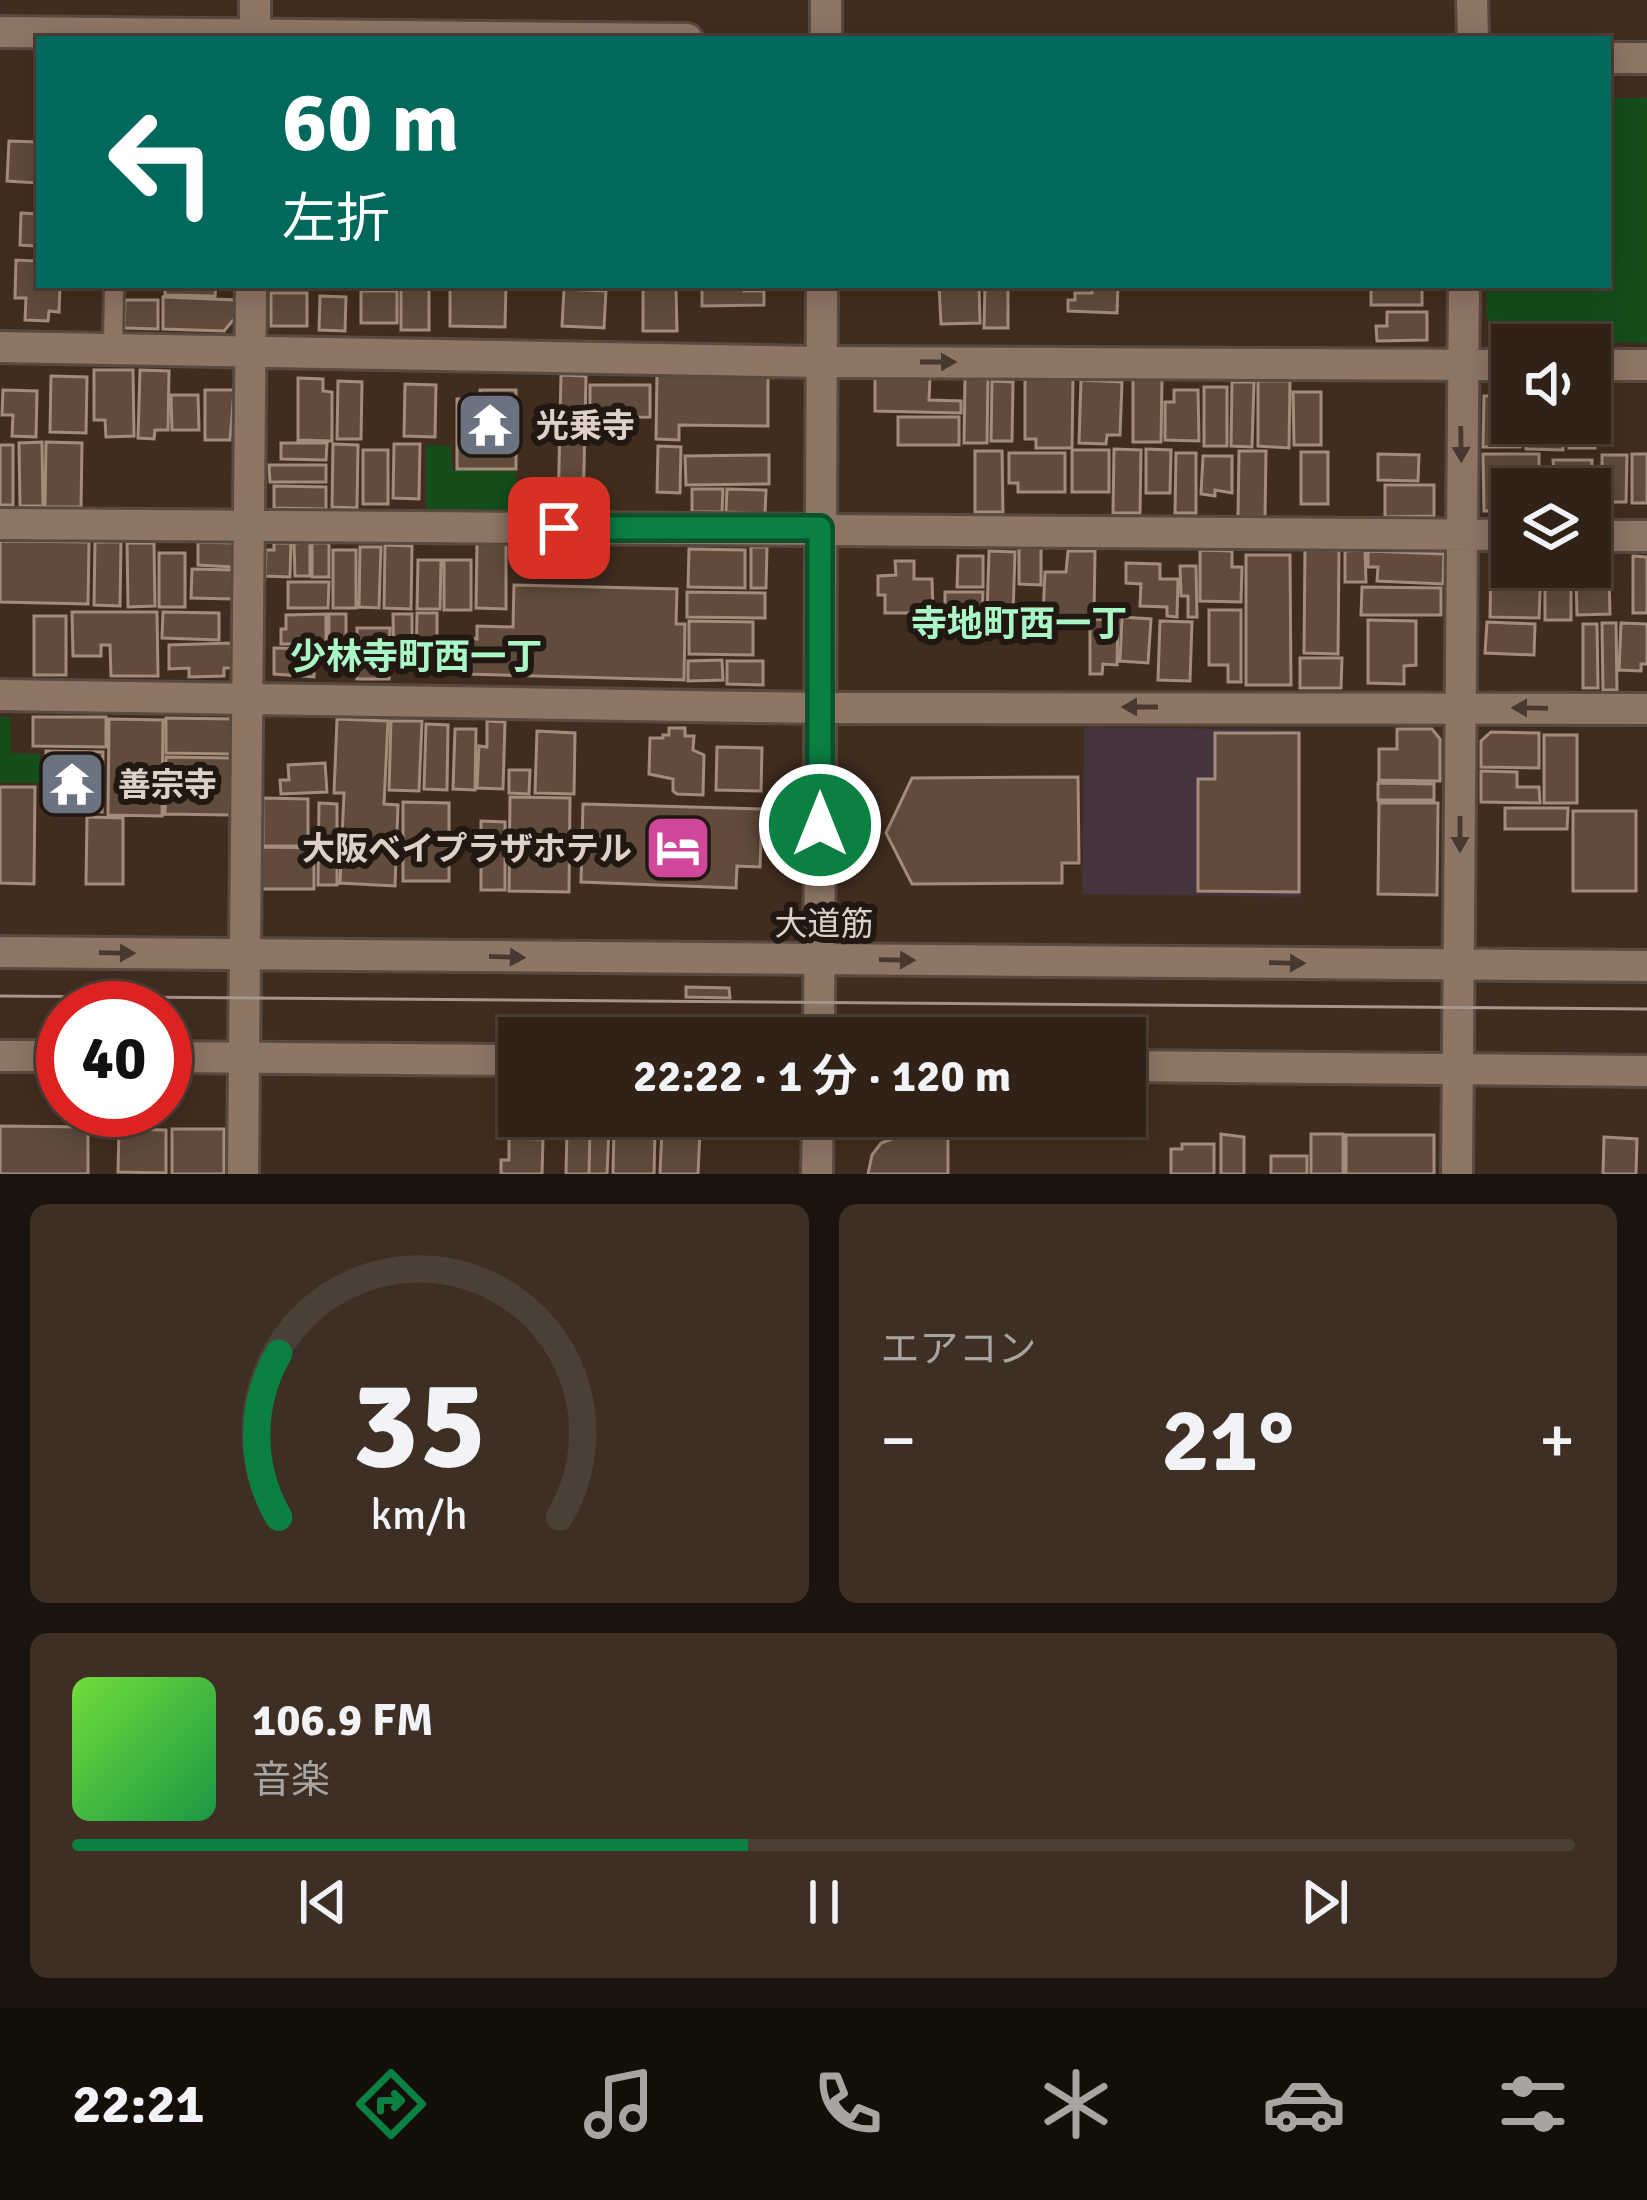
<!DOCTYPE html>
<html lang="ja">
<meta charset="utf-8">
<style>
:root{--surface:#312217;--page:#3d2f24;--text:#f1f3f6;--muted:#a8a4a1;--line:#4c3f36;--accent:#0b8043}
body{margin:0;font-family:Signika,"Noto Sans JP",sans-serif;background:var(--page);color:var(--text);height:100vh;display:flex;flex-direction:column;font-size:45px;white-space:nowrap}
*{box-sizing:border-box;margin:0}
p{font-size:39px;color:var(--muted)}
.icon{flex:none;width:66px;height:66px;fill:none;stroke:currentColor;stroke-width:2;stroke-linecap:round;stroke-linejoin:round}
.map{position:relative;height:1174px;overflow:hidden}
.side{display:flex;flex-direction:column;gap:30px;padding:30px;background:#1b130d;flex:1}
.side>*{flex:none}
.hud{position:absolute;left:36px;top:36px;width:1575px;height:252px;border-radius:0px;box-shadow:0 6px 30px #0003,0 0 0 3px var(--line);background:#00695c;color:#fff;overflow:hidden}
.tools{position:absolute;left:1491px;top:324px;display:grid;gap:24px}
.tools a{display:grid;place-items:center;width:120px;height:120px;border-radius:0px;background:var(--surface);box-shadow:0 6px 30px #0003,0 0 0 3px var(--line);font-size:60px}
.speed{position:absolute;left:36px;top:981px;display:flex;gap:24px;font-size:60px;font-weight:700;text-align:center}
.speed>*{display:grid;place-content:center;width:156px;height:156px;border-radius:50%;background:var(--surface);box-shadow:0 6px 30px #0003,0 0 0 3px var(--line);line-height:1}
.speed .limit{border:18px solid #d22;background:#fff;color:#111}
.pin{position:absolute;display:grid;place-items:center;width:102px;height:102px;color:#fff;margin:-51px;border-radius:24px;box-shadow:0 6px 18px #0006}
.me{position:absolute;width:132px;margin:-66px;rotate:0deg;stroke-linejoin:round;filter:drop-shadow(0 0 9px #0008)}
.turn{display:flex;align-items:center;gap:42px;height:252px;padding:0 48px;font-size:54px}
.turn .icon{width:156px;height:156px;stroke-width:2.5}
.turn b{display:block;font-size:84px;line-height:102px}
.big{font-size:90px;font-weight:700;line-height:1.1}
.side .card{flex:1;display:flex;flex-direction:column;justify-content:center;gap:18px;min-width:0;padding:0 42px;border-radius:18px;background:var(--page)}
.side .dial{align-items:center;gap:0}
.dial svg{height:312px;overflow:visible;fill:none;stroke:var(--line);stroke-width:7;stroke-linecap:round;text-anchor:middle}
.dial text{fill:var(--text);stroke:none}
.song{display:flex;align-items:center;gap:36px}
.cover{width:144px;height:144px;border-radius:18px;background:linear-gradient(135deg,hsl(100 70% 55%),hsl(140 70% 35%))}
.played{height:12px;border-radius:6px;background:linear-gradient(90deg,var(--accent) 45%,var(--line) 45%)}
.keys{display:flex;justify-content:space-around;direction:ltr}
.heat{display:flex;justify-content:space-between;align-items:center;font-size:66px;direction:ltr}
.side .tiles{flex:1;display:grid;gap:30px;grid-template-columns:1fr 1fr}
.card:last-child{grid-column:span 2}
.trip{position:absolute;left:498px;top:1017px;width:648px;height:120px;border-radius:0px;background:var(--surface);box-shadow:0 6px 30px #0003,0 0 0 3px var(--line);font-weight:700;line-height:120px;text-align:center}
.tabs{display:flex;height:192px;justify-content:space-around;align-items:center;background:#140e09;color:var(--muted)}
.tabs .icon{width:84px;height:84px}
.tabs .on{color:var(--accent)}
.tabs b{font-size:54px;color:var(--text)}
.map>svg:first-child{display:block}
.commercial{fill:#45343e}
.green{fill:#154d1b}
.building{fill:#604b3c;stroke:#a48c7c;stroke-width:3}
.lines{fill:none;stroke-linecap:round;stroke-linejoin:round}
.lane-casing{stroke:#5a493e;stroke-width:24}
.street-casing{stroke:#5a493e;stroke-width:36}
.secondary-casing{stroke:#5a493e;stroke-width:36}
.lane{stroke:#8e7666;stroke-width:18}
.street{stroke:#8e7666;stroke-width:30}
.secondary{stroke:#8e7666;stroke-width:30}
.tram{stroke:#a6968c;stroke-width:3}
.oneway{fill:#47392f}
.route-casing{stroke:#07532c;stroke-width:30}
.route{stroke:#0b8043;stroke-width:21}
.labels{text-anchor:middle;stroke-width:12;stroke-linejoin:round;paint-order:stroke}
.poi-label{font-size:33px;font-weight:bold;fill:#ded0c8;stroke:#211812;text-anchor:start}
.street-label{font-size:33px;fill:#ded0c8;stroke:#211812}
.neighbourhood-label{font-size:36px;font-weight:bold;fill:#a9f6c7;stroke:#211812}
</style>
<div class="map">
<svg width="1647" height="1174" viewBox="0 0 1647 1174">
<rect width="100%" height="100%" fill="#412d1f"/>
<path class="commercial" d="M1084,727L1301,730L1300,897L1082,894Z"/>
<path class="green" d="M1608,98H1647V343L1507,339L1486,318L1487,285H1608Z
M426,445L451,446L452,470L516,471V512L426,511Z
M0,717H10L11,753L40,754V783H0Z"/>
<path class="building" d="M9,141L39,142L37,183L7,181Z
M21,213L39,214V285H60L59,312L49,311L48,321L25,320L26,298H15L16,260L35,261V246L20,245Z
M165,285H216L215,296L165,295Z
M450,285H506L505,327L450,326Z
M702,285H744V291H764V305L702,306Z
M939,285H979L980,323L941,324Z
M985,285H1008V328H984Z
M1093,285H1118L1117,313L1068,311V300H1075V293H1092Z
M1371,286H1422V305H1371Z
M401,288H429V330H401Z
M643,288H676L677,331H643Z
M564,289L606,291L604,328L562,326Z
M361,291H397V323H361Z
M271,293H307V326H271Z
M320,296L346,297L345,331L319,330Z
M163,297L236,300L235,318L224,331L163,329Z
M125,300H158V329L124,328Z
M1387,312H1427V340L1377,341L1376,326H1387Z
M94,370H133L134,436L106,437L105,420H94Z
M140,370L169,371L168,430H155L154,439L138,438Z
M657,373L768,375V426L679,425V440L656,439Z
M561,375L586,376L583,513L558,512Z
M51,376L87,377L86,433L50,432Z
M875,377L930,378L929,400L961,401V413L875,411Z
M298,378L323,379V391L332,392V441L298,440Z
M965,378L988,379L987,443H964Z
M1025,378L1073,379L1072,448H1036V439H1025Z
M1133,379H1162L1161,442H1133Z
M1081,380L1122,382L1120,435H1107L1106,444L1079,443Z
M338,381L362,382L361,439H337Z
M992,381L1013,382L1012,441H991Z
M1258,381H1290L1289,448L1258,446Z
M1495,381L1512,382V423H1521L1520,447H1483L1484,396H1495Z
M1232,382H1254L1252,447L1231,446Z
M405,384L436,385L435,437L404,436Z
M590,385H650V417L590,418Z
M1204,387H1227V446H1204Z
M1590,387H1595V448H1569V423H1590Z
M3,390L37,391L36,437L12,436L13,415H2Z
M205,390H234L230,440H205Z
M480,390H516V469H457V399H481Z
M1174,390H1198L1199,441L1165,440V402H1174Z
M1293,392H1321V445H1294Z
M171,395H198L199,430H172Z
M898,417H959V445H898Z
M1527,423H1564L1563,450L1526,449Z
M42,442L43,506H20L19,443Z
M46,442L82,443L81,507H45Z
M281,443H327L326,460L281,459Z
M333,444L358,445L357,508L332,507Z
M394,444H420L419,499L393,498Z
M0,445H13V505H0Z
M658,446L681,447L680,493L657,492Z
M1114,449L1141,450L1140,513H1113Z
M1146,449L1171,450L1170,493H1146Z
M363,450H388V504H363Z
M1072,450H1109V492H1072Z
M975,451H1002L1003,512H975Z
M1239,451H1266L1265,517H1238Z
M1301,452H1328V504H1301Z
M1009,453H1065V492H1018V483H1009Z
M1176,453H1196V513H1175Z
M1378,454L1419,455L1418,481L1378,480Z
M1483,454H1539V478H1508L1509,511H1484Z
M1632,454H1647V503H1632Z
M769,455V484L686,485L685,456Z
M1602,455H1627L1626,502H1602Z
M1203,456H1232V493L1215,490V496L1201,494Z
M1553,460H1592V504L1590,489H1556Z
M269,465H326V482H270Z
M1385,485H1434V516L1385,517Z
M274,486L326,487V509L274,508Z
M692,489H723L722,512H692Z
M727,489L766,490L765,514L726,512Z
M0,541L89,542L88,604L0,602Z
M95,542H121L120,606L94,605Z
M198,542L234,543L233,567L198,565Z
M310,542V576H295L294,543Z
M127,543H154L155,606L128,607Z
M274,543H291L290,577L265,576L266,550H274Z
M312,543H329V577H312Z
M477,543L506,544V609L476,608Z
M385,545L412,546L411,609L384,608Z
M360,547H381L379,608L359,607Z
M751,547H767L766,588H751Z
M1019,547H1041V585L1019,584Z
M689,549L745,550V588L688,587Z
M1305,549L1339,550L1338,654L1304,653Z
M333,550H356V608H333Z
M1200,550L1232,551V567H1242L1241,602L1200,601Z
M1365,550L1366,582H1345V551Z
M989,551L1015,552L1013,615L987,614Z
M1068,551H1095L1094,615H1043L1045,572H1066Z
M1368,551L1444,554L1443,584L1377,581L1378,567H1368Z
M1506,552L1512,553V567H1541L1539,618L1490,617L1491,559L1506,560Z
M159,553H185V607H159Z
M1246,555H1290L1291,685H1246Z
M958,556H983V587H957Z
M1633,556L1647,557V613H1633Z
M418,560H441L440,609H417Z
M444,560H471V610H444Z
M895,561H914V579H932L933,613H885V595H878V576L896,575Z
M1126,563L1160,564V579H1178L1177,617L1167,616V607L1140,606L1141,584L1126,583Z
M1180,566H1196L1197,617H1188V596H1181Z
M1545,567H1571V620H1545Z
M192,569L233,570L232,599L191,598Z
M1609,576L1610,614L1577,615L1576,577Z
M288,582H329L328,608H288Z
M514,585L677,589L676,624H685L684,680L467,674L468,638L477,639V626L513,627Z
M1362,587L1441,588V615H1361Z
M687,592L765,593V618L687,617Z
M945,592H983L982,615H945Z
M1209,610H1241V682H1228V665H1209Z
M72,612H157L158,676H111L110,645H101V656H73Z
M163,612L219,613V640L162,638Z
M417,613H437V664H416Z
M326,614V644H281V629H286V615Z
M329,614H346V639H329Z
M393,614H412V662H394Z
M34,616H66V675H34Z
M1122,617L1151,619L1148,663L1120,661Z
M1090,619L1118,620L1117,665L1103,664L1102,674H1090Z
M1368,620L1416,621V665L1404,666V684L1368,683Z
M689,621L753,622V655L689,654Z
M1160,621L1192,622L1190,681L1158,680Z
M1487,622L1535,624L1534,655L1485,653Z
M1602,623H1616L1617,690H1603Z
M1621,623L1647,624V664H1641V671L1619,670Z
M1583,624H1597L1598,688H1583Z
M357,628H390L389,679H357Z
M231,643L232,668H224V676L189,677V668L169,669V645Z
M274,648L314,649V677L274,674Z
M1300,658H1342L1341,688H1300Z
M722,660L723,680L688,681V661Z
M727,661H763V685L727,684Z
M33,717H106V747L33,746Z
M166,718L232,719V754L166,753Z
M109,719L163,720L162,816L108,815Z
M337,719L388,721L384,804L398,805L395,886L340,883L344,793H334Z
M391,721H422L419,791L389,790Z
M487,721L505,722L503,789L477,788L479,746L487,747Z
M426,724L448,725L447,790L424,789Z
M669,728H685V736H694L693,750L704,755L703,795L677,794L673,791V779L649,774L650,738H663V735H669Z
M455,729H476L475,790L453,789Z
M1397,729H1432L1440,739V781L1379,780V749H1397Z
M537,731L575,733L574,794L535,793Z
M1491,732L1539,733V768L1481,767V741Z
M1215,733H1299V892L1198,891V779H1215Z
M1544,735H1577V803H1544Z
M717,747L762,748L761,791L716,790Z
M46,751L103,752L102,812L46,810Z
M166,757L231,758L230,815L165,814Z
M325,763L327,792L281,794L280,780H289L288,765Z
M509,770H530L529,794L509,793Z
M1481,771L1517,772V787H1539L1540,803L1481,802Z
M1078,777L1079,863H1062V883L912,884L886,833L912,778Z
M1378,783L1434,784V800H1378Z
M0,787H35L34,884L0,883Z
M510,797L570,798L569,892L509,891Z
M263,798L308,799V846H263Z
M403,802L449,803V881H403Z
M319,803L337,804V885H318Z
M1379,803H1438L1437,895L1378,894Z
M583,804L762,809L760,867L737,866L736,888L581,882Z
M1505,808H1568L1567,829H1505Z
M1573,811H1636V891H1573Z
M87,817L123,818V884H86Z
M481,821L505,822V890H481Z
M261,847L314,848V889H261Z
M686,987L729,988L730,998L686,997Z
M897,1022H941V1033L897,1032Z
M0,1126L88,1127V1174H0Z
M567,1128L590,1129L589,1174H566Z
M614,1128L655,1130L654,1174H613Z
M119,1129L166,1130V1173L118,1172Z
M172,1129H224V1174H172Z
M590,1129H609L607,1174H589Z
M662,1129L700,1130L698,1174H660Z
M896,1132L948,1133V1174H868L872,1155L881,1143L895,1138Z
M1221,1134L1244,1137V1174H1221Z
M1311,1134H1343V1174H1311Z
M1346,1135H1434V1174H1346Z
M1604,1137L1637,1139L1636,1174H1603Z
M509,1138L543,1139L542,1174H501V1160H509Z
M1182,1144H1214V1174H1171V1149H1182Z
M1271,1156H1307V1174H1271Z"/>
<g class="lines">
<g class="lane-casing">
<path id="lane" d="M113,349L114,285"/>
</g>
<g class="street-casing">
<path id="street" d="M255,39V0
M0,347L821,362L1512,365
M1590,365H1647
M0,524L1512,535
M1590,536H1647
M0,695L819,708L1647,709
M243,1174L251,285
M1457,1174L1464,285"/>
</g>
<g class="secondary-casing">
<path id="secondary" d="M826,0V39
M1472,0L1473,39
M0,32L687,39
M1608,58H1647
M0,952L1647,966
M819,1038L822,285
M0,1056H63
M165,1057L519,1060
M1125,1066L1647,1071
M817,1174L818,1116"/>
</g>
<use href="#lane" class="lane"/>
<use href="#street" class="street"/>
<use href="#secondary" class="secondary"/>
<path class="tram" d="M0,996L1647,1009"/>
</g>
<defs><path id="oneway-solid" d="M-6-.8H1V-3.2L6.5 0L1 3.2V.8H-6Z" transform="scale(3)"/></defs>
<g class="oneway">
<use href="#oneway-solid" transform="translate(938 362)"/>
<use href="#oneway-solid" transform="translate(1461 444) rotate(89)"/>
<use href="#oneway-solid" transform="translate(1140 707) rotate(180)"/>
<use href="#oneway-solid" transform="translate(1530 708) rotate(-179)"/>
<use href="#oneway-solid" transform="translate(1460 834) rotate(90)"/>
<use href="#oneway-solid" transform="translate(117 953) rotate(1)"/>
<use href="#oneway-solid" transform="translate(507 957) rotate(2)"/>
<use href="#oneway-solid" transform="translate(897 960) rotate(1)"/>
<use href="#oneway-solid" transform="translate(1287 963) rotate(1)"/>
</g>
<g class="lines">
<g class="route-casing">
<path id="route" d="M559,528H820V825"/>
</g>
<use href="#route" class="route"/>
</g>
<defs>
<g id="temple-square" transform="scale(3.45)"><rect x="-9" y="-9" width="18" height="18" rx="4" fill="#6b7280" stroke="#211812"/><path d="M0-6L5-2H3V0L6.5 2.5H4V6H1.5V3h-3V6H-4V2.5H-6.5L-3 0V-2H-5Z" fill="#fff"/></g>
<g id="hotel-square" transform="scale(3.45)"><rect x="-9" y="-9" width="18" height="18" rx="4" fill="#d1479c" stroke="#211812"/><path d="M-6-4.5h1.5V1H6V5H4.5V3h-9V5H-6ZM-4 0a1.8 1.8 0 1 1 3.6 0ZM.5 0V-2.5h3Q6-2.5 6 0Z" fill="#fff"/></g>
</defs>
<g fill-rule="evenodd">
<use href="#temple-square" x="490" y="425"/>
<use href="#temple-square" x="72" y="784"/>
<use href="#hotel-square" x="678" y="848"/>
</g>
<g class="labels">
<g class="poi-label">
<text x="536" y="437">光乗寺</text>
<text x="118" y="796">善宗寺</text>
<text x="632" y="860" text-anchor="end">大阪ベイプラザホテル</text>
</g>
<g class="street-label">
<text x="824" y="935">大道筋</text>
</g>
<g class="neighbourhood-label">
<text x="1019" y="636">寺地町西一丁</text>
<text x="416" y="669">少林寺町西一丁</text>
</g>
</g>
</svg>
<div class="tools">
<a><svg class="icon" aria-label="sound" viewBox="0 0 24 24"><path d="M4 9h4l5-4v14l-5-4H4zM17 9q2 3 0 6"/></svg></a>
<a><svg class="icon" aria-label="layers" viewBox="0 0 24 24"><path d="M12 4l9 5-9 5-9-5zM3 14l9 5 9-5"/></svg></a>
</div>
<div class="speed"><div class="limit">40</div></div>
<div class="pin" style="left:559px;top:528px;background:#d93025"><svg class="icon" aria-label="arrive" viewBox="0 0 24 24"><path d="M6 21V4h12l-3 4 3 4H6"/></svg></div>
<svg class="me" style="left:820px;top:825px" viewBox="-20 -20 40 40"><circle r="17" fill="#0b8043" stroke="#fff" stroke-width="3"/><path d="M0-11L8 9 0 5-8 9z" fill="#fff"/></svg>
<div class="trip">22:22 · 1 分 · 120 m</div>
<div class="hud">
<div class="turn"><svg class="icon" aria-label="left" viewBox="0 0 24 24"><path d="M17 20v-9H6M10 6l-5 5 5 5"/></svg><div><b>60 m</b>左折</div></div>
</div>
</div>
<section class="side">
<div class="tiles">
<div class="card dial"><svg viewBox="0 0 100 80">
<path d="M14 69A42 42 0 1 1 86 69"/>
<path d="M14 69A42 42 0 0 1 14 27" stroke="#0b8043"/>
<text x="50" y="56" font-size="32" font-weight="700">35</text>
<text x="50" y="72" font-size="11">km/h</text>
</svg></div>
<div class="card"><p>エアコン</p>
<div class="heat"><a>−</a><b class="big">21°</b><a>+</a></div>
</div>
<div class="card">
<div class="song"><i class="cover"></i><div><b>106.9 FM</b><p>音楽</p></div></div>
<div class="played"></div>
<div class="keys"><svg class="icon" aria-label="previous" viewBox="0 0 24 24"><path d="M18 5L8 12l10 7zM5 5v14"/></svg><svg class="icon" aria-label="pause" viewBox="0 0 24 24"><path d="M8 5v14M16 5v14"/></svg><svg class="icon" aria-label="next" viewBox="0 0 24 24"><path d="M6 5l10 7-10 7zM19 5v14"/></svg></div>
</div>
</div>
</section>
<nav class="tabs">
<b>22:21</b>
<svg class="icon on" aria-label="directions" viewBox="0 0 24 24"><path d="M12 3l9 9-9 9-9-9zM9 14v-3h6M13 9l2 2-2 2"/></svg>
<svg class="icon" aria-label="music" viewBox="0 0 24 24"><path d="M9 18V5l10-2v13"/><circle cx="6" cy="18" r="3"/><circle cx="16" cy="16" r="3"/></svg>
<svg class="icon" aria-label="phone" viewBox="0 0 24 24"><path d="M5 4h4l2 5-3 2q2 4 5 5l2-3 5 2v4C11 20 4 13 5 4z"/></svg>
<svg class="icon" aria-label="climate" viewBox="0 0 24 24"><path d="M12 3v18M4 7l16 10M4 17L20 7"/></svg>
<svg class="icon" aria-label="car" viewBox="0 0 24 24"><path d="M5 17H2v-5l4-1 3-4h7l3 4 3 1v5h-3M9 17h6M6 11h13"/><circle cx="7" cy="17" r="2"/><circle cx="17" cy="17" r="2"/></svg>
<svg class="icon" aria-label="filters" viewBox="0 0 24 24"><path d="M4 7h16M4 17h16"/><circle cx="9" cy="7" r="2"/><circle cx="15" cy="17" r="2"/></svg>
</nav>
